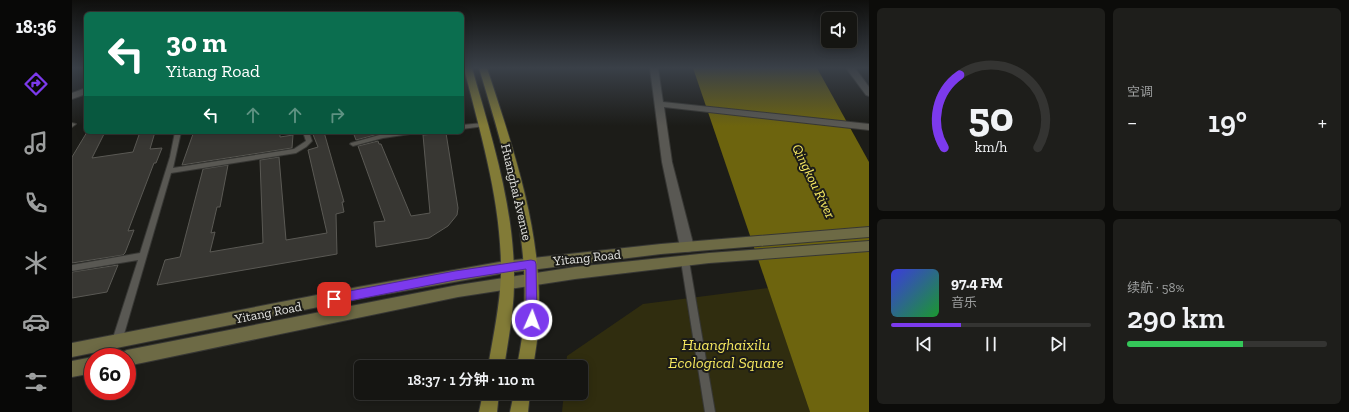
<!DOCTYPE html>
<html lang="zh">
<meta charset="utf-8">
<style>
:root{--surface:#151512;--page:#1e1e1b;--text:#f1f3f6;--muted:#9d9f9f;--line:#343432;--accent:#7c3aed}
body{margin:0;font-family:"Zilla Slab","Noto Sans SC",serif;background:var(--page);color:var(--text);height:100vh;display:flex;flex-direction:column;font-size:15px;white-space:nowrap}
*{box-sizing:border-box;margin:0}
p{font-size:13px;color:var(--muted)}
.icon{flex:none;width:22px;height:22px;fill:none;stroke:currentColor;stroke-width:2;stroke-linecap:round;stroke-linejoin:round}
.map{position:relative;flex:1;overflow:hidden}
.panel{display:flex;flex-direction:column;gap:8px;padding:8px;background:#0c0c0a;width:480px}
.panel>*{flex:none}
.hud{position:absolute;left:12px;top:12px;width:380px;height:122px;border-radius:6px;box-shadow:0 2px 10px #0003,0 0 0 1px var(--line);background:#0b6e4f;color:#fff;overflow:hidden}
.buttons{position:absolute;left:749px;top:12px;display:grid;gap:8px}
.buttons a{display:grid;place-items:center;width:36px;height:36px;border-radius:6px;background:var(--surface);box-shadow:0 2px 10px #0003,0 0 0 1px var(--line);font-size:20px}
.speed{position:absolute;left:12px;top:348px;display:flex;gap:8px;font-size:20px;font-weight:700;text-align:center}
.speed>*{display:grid;place-content:center;width:52px;height:52px;border-radius:50%;background:var(--surface);box-shadow:0 2px 10px #0003,0 0 0 1px var(--line);line-height:1}
.speed .limit{border:6px solid #d22;background:#fff;color:#111}
.pin{position:absolute;display:grid;place-items:center;width:34px;height:34px;color:#fff;margin:-17px;border-radius:8px;box-shadow:0 2px 6px #0006}
.me{position:absolute;width:44px;margin:-22px;rotate:2deg;stroke-linejoin:round;filter:drop-shadow(0 0 3px #0008)}
.turn{display:flex;align-items:center;gap:14px;height:84px;padding:0 16px;font-size:18px}
.turn .icon{width:52px;height:52px;stroke-width:2.5}
.turn b{display:block;font-size:28px;line-height:34px}
.lanes{display:flex;align-items:center;height:38px;padding:0 16px;background:#0003;justify-content:center;gap:20px;direction:ltr}
.lanes .off{opacity:.35}
.big{font-size:30px;font-weight:600;line-height:1.1}
.panel .tile{flex:1;display:flex;flex-direction:column;justify-content:center;gap:6px;min-width:0;padding:0 14px;border-radius:6px;background:var(--page)}
.panel .dial{align-items:center;gap:0}
.dial svg{height:104px;overflow:visible;fill:none;stroke:var(--line);stroke-width:7;stroke-linecap:round;text-anchor:middle}
.dial text{fill:var(--text);stroke:none}
.song{display:flex;align-items:center;gap:12px}
.cover{width:48px;height:48px;border-radius:6px;background:linear-gradient(135deg,hsl(240 70% 55%),hsl(130 70% 35%))}
.played{height:4px;border-radius:2px;background:linear-gradient(90deg,var(--accent) 35%,var(--line) 35%)}
.keys{display:flex;justify-content:space-around;direction:ltr}
.heat{display:flex;justify-content:space-between;align-items:center;font-size:22px;direction:ltr}
.charge{height:6px;border-radius:3px;background:linear-gradient(90deg,#34c759 58%,var(--line) 0)}
.panel .tiles{flex:1;display:grid;gap:8px;grid-template-columns:repeat(2,1fr)}
.trip{position:absolute;left:282px;top:360px;width:234px;height:40px;border-radius:6px;background:var(--surface);box-shadow:0 2px 10px #0003,0 0 0 1px var(--line);font-weight:600;line-height:40px;text-align:center}
main{display:flex;flex:1;min-height:0}
.menu{display:flex;flex-direction:column;width:72px;justify-content:space-around;align-items:center;background:#080807;color:var(--muted)}
.menu .icon{width:28px;height:28px}
.menu .on{color:var(--accent)}
.menu b{font-size:18px;color:var(--text)}
.map>svg:first-child{display:block}
.green{fill:#302d0f}
.water{fill:#6d640e}
.building{fill:#383733;stroke:#5a5954}
.lines{fill:none;stroke-linecap:round;stroke-linejoin:round}
.service-casing{stroke:#373734;stroke-width:2}
.minor-casing{stroke:#373734;stroke-width:2}
.tertiary-casing{stroke:#373734;stroke-width:2}
.secondary-casing{stroke:#373734;stroke-width:2}
.primary-casing{stroke:#373734;stroke-width:2}
.service{fill:#595853;fill-rule:evenodd}
.minor{fill:#595853;fill-rule:evenodd}
.tertiary{fill:#595853;fill-rule:evenodd}
.secondary{fill:#6d6a45;fill-rule:evenodd}
.primary{fill:#827b37;fill-rule:evenodd}
.route{fill:#7c3aed;stroke:#51269a}
.labels{text-anchor:middle;stroke-width:4;stroke-linejoin:round;paint-order:stroke}
.street-label{font-size:13px;fill:#e3e3e0;stroke:#1c1c18}
.water-label{font-size:14px;font-style:italic;fill:#f7e962;stroke:#1c1c18}
.near-park-label{font-size:16px;font-style:italic;fill:#f5e75f;stroke:#1c1c18}
</style>
<main>
<nav class="menu">
<b>18:36</b>
<svg class="icon on" aria-label="directions" viewBox="0 0 24 24"><path d="M12 3l9 9-9 9-9-9zM9 14v-3h6M13 9l2 2-2 2"/></svg>
<svg class="icon" aria-label="music" viewBox="0 0 24 24"><path d="M9 18V5l10-2v13"/><circle cx="6" cy="18" r="3"/><circle cx="16" cy="16" r="3"/></svg>
<svg class="icon" aria-label="phone" viewBox="0 0 24 24"><path d="M5 4h4l2 5-3 2q2 4 5 5l2-3 5 2v4C11 20 4 13 5 4z"/></svg>
<svg class="icon" aria-label="climate" viewBox="0 0 24 24"><path d="M12 3v18M4 7l16 10M4 17L20 7"/></svg>
<svg class="icon" aria-label="car" viewBox="0 0 24 24"><path d="M5 17H2v-5l4-1 3-4h7l3 4 3 1v5h-3M9 17h6M6 11h13"/><circle cx="7" cy="17" r="2"/><circle cx="17" cy="17" r="2"/></svg>
<svg class="icon" aria-label="filters" viewBox="0 0 24 24"><path d="M4 7h16M4 17h16"/><circle cx="9" cy="7" r="2"/><circle cx="15" cy="17" r="2"/></svg>
</nav>
<div class="map">
<svg width="797" height="412" viewBox="0 0 797 412">
<rect width="100%" height="100%" fill="#1c1c18"/>
<path class="green" d="M696,288L738,412H490L492,393H509V367H494L495,356L571,304Z"/>
<path class="water" d="M621,68H745L797,162V412H738Z"/>
<path class="building" d="M15,132H33L20,158L61,152L68,132H83L78,149L90,148L84,163H82L56,231L62,230L53,253L51,255L0,263V157Z
M134,132H208V137L221,135L220,148L110,165L121,134Z
M240,132H252L272,202H270L272,212L264,214L265,254L85,285L93,260L108,257L131,169L156,165L148,207H145L139,233L143,232L138,252L191,243L188,160L207,157L214,240L255,233L236,150L246,147Z
M281,132H302L303,135L284,140Z
M374,133L386,208L385,215L376,226L357,238L304,247L302,222L313,221L286,146L306,141L307,144H309L339,216L358,213L351,135Z
M46,265L35,292L0,298V272Z"/>
<g class="lines">
<g class="service-casing">
<path id="service" d="M0,123L4,124L0,127Z
M411,123L413,124V126L390,129V125Z
M103,132H109L101,168L222,149L234,141L231,132H237L240,141L234,147L224,153L99,173L50,341L48,344L45,345L42,344L40,341L66,260L0,271V265L68,253L98,157Z
M326,132H341L338,134L311,138L281,146L278,144L279,143L311,134Z
M613,258L616,259L617,261L643,412H633L609,261L610,259Z"/>
</g>
<g class="minor-casing">
<path id="minor" d="M578,68H586L591,102L797,124V130L592,107L600,162L622,247L620,251L615,252L610,251L608,247L590,162Z
M774,68H783L797,87V96L794,95Z"/>
</g>
<g class="tertiary-casing">
<path id="tertiary" d="M14,88V94L0,99V93Z"/>
</g>
<g class="secondary-casing">
<path id="secondary" d="M797,227V237L589,254L433,273L286,299L0,357V343L286,287L433,261L589,244Z
M797,241V251L637,263L503,279L386,297L55,366V357H47L49,353L55,350L386,285L503,267L637,253Z
M21,357V373L0,377V361Z"/>
</g>
<g class="primary-casing">
<path id="primary" d="M392,68H400C419,135 441,203 442,273C443,305 437,336 432,367H416C421,336 428,306 429,274C430,204 409,136 392,68Z
M407,68H415C441,148 469,228 467,312C467,331 464,349 461,367H445C448,349 452,331 452,313C457,229 431,148 407,68Z
M411,393H427L425,412H407Z
M442,393H458L456,412H438Z"/>
</g>
<use href="#service" class="service"/>
<use href="#minor" class="minor"/>
<use href="#tertiary" class="tertiary"/>
<use href="#secondary" class="secondary"/>
<use href="#primary" class="primary"/>
</g>
<linearGradient id="sky" x2="0" y2="1"><stop stop-color="#0f0f0d"/><stop offset="0.54" stop-color="#3a4048"/><stop offset="1" stop-color="#3a4048" stop-opacity="0"/></linearGradient>
<rect width="797" height="126" fill="url(#sky)"/>
<path class="route" d="M459,260L463,261L464,264L465,320L464,323L460,325L456,323L454,320V269L383,280L262,304L259,302L257,299L259,295L262,294L383,271Z"/>
<g class="labels">
<g class="street-label">
<text transform="translate(445 192) rotate(77)" y="5">Huanghai Avenue</text>
<text transform="translate(515 257) rotate(-6)" y="5">Yitang Road</text>
<text transform="translate(196 312) rotate(-11)" y="5">Yitang Road</text>
</g>
<g class="water-label">
<text transform="translate(742 181) rotate(64)" y="5">Qingkou River</text>
</g>
<g class="near-park-label">
<text x="654" y="350">Huanghaixilu<tspan x="654" dy="18">Ecological Square</tspan></text>
</g>
</g>
</svg>
<div class="buttons">
<a><svg class="icon" aria-label="sound" viewBox="0 0 24 24"><path d="M4 9h4l5-4v14l-5-4H4zM17 9q2 3 0 6"/></svg></a>
</div>
<div class="speed"><div class="limit">60</div></div>
<div class="pin" style="left:262px;top:299px;background:#d93025"><svg class="icon" aria-label="arrive" viewBox="0 0 24 24"><path d="M6 21V4h12l-3 4 3 4H6"/></svg></div>
<svg class="me" style="left:460px;top:320px" viewBox="-20 -20 40 40"><circle r="17" fill="#7c3aed" stroke="#fff" stroke-width="3"/><path d="M0-11L8 9 0 5-8 9z" fill="#fff"/></svg>
<div class="trip">18:37 · 1 分钟 · 110 m</div>
<div class="hud">
<div class="turn"><svg class="icon" aria-label="left" viewBox="0 0 24 24"><path d="M17 20v-9H6M10 6l-5 5 5 5"/></svg><div><b>30 m</b>Yitang Road</div></div>
<div class="lanes"><svg class="icon" aria-label="left" viewBox="0 0 24 24"><path d="M17 20v-9H6M10 6l-5 5 5 5"/></svg><svg class="icon off" aria-label="ahead" viewBox="0 0 24 24"><path d="M12 20V5M6 11l6-6 6 6"/></svg><svg class="icon off" aria-label="ahead" viewBox="0 0 24 24"><path d="M12 20V5M6 11l6-6 6 6"/></svg><svg class="icon off" aria-label="right" viewBox="0 0 24 24"><path d="M7 20v-9h11M14 6l5 5-5 5"/></svg></div>
</div>
</div>
<section class="panel">
<div class="tiles">
<div class="tile dial"><svg viewBox="0 0 100 80">
<path d="M14 69A42 42 0 1 1 86 69"/>
<path d="M14 69A42 42 0 0 1 26 13" stroke="#7c3aed"/>
<text x="50" y="56" font-size="32" font-weight="700">50</text>
<text x="50" y="72" font-size="11">km/h</text>
</svg></div>
<div class="tile"><p>空调</p>
<div class="heat"><a>−</a><b class="big">19°</b><a>+</a></div>
</div>
<div class="tile">
<div class="song"><i class="cover"></i><div><b>97.4 FM</b><p>音乐</p></div></div>
<div class="played"></div>
<div class="keys"><svg class="icon" aria-label="previous" viewBox="0 0 24 24"><path d="M18 5L8 12l10 7zM5 5v14"/></svg><svg class="icon" aria-label="pause" viewBox="0 0 24 24"><path d="M8 5v14M16 5v14"/></svg><svg class="icon" aria-label="next" viewBox="0 0 24 24"><path d="M6 5l10 7-10 7zM19 5v14"/></svg></div>
</div>
<div class="tile"><p>续航 · 58%</p><b class="big">290 km</b><div class="charge"></div></div>
</div>
</section>
</main>
